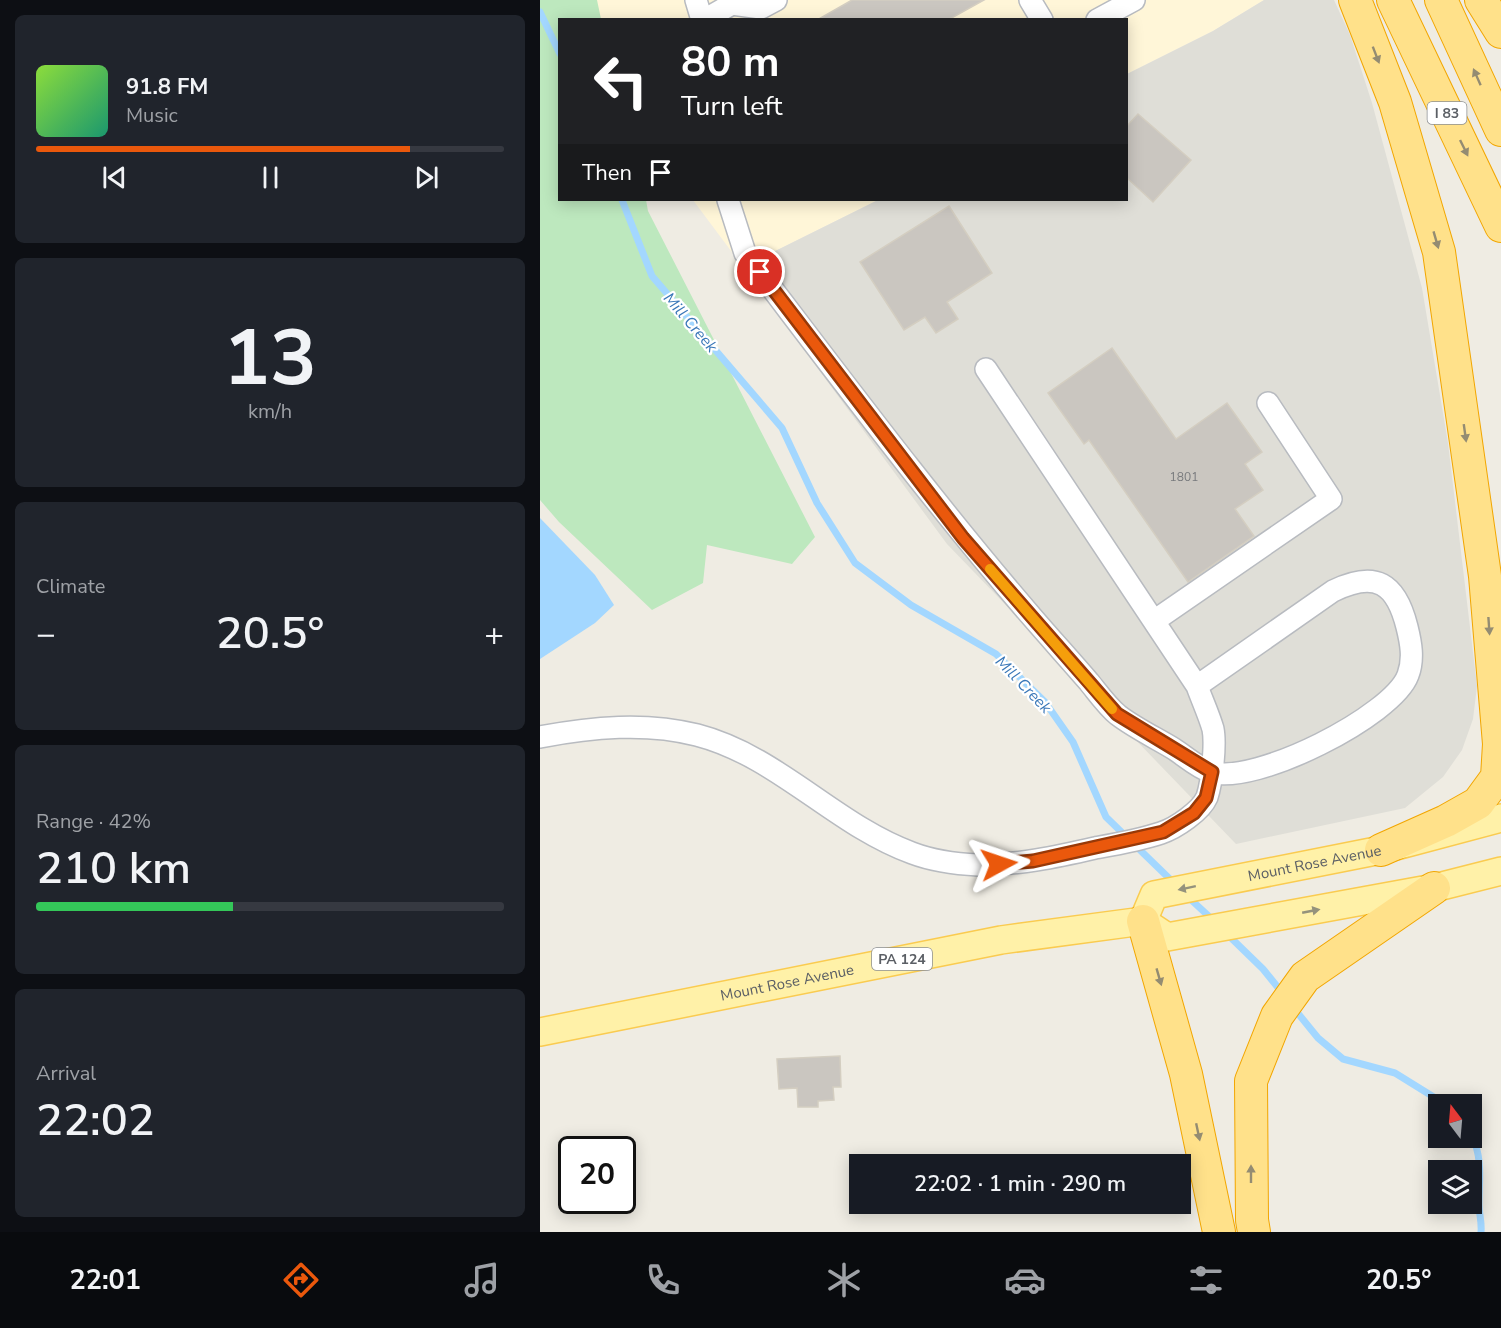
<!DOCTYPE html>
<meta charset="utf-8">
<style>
:root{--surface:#171b24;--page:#20242c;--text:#f1f3f6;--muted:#9ea1a6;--line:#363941;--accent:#ea580c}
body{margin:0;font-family:"Nunito Sans",sans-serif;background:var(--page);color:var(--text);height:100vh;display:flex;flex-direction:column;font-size:22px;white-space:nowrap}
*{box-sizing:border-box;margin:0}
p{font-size:20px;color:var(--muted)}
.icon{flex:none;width:33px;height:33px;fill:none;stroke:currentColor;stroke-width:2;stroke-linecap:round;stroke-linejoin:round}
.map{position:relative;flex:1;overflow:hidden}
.details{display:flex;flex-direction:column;gap:15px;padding:15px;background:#0d0f14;width:540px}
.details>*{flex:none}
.guide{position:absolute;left:18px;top:18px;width:570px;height:183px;border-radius:0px;box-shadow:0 3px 15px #0003;background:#202124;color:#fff;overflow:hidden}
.needle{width:39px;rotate:344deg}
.tools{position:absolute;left:888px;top:1094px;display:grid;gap:12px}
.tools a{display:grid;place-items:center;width:54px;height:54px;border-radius:0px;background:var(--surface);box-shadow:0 3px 15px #0003;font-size:30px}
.speed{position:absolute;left:18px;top:1136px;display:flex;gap:12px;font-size:30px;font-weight:700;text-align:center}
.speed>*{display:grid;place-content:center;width:78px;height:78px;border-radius:50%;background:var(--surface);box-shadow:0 3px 15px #0003;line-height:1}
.speed .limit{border:3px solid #111;border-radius:9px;background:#fff;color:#111}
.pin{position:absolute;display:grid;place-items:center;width:51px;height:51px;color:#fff;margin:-26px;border:3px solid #fff;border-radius:50%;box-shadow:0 2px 6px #0007}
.me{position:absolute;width:66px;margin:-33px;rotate:85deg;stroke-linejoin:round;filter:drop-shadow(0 0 4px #0008)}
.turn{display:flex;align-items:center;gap:21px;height:126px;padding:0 24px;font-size:27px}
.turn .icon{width:78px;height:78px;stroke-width:2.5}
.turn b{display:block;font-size:42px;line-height:51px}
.then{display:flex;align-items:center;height:57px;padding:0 24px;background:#0003;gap:12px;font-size:22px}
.big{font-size:45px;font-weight:600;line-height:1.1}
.details .widget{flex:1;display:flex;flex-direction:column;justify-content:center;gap:9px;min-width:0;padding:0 21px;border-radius:9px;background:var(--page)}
.details .dial{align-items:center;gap:0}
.dial b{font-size:78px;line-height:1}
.song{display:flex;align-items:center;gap:18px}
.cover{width:72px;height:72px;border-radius:9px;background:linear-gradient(135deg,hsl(90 70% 55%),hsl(160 70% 35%))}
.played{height:6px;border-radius:3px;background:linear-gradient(90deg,var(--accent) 80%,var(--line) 80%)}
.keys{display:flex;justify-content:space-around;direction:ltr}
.heat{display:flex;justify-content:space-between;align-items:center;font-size:33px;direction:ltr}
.charge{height:9px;border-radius:4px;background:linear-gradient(90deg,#34c759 42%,var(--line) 0)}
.trip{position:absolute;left:309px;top:1154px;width:342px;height:60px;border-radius:0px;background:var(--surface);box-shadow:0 3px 15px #0003;font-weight:600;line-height:60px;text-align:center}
.tab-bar{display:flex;height:96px;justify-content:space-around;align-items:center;background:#090b0e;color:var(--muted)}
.tab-bar .icon{width:42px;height:42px}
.tab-bar .on{color:var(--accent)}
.tab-bar b{font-size:27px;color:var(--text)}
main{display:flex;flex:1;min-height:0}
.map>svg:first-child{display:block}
.commercial{fill:#fff6d8}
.industrial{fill:#dfded7}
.green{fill:#bde8be}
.water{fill:#a3d7ff}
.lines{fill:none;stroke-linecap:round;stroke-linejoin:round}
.stream{stroke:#a3d7ff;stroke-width:7}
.building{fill:#cac6c0;stroke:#d4cec1;stroke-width:1.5}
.minor-casing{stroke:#b8bbc0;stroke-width:24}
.major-casing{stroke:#facb50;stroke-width:30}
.highway-casing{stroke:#f2a600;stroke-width:34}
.minor{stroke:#fff;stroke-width:21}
.major{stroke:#fff1a8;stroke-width:27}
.highway{stroke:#ffe18a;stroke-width:32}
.oneway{fill:#948c72}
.oneway2{fill:#94927c}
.route-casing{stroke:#983908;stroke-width:15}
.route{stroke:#ea580c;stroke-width:10}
.slow{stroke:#f59e0b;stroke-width:10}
.labels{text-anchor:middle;stroke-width:4.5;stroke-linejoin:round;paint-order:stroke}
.number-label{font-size:12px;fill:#77797c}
.shield{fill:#fff;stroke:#8c8f93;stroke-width:1.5}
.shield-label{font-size:14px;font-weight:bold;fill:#5b5f65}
.street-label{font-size:15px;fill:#5b5f65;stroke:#fff}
.water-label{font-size:16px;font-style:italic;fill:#3977b8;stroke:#fff}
</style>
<main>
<section class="details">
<div class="widget">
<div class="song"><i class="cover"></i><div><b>91.8 FM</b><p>Music</p></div></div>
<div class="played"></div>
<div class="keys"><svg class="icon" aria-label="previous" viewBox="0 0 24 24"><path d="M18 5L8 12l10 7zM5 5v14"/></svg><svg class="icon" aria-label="pause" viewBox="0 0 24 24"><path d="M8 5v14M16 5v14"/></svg><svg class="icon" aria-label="next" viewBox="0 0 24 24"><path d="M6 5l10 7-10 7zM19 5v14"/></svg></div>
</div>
<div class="widget dial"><b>13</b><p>km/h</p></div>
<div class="widget"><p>Climate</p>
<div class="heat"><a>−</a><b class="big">20.5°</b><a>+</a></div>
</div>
<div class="widget"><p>Range · 42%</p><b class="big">210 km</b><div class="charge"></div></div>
<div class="widget"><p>Arrival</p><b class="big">22:02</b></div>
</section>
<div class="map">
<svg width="961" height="1232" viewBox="0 0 961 1232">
<rect width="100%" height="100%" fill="#efece3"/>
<path class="commercial" d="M7,0H724L673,31L587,74L586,20H21Z
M153,200H338L203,267Z"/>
<path class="industrial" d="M724,0H794L810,35L832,103L882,288L908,443L937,686L933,719L922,750L903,777L865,808L696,844L407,544L203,267L338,200H586L587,74L673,31Z"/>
<path class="green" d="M0,0H57L61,19L20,20V200H106L108,211L275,537L252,564L167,545L163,583L112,610L19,522L0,500Z"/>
<path class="water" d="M0,518L55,575L74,605L55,623L0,659Z"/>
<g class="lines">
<path class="stream" d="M0,12L20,54
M82,200L112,276L242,428L277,503L315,563L371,605L456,654L505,702L533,742L566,817L635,884
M647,896L674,921
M686,933L723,969L744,995
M752,1006L778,1038L803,1059L855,1073L905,1104
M932,1135C943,1161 939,1177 939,1204C939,1214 942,1222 941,1232"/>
</g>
<path class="building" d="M312,0H444L408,20H277Z
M598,114L651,160L613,202L586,177V127Z
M409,206L452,273L407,302L418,319L396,333L385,317L364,330L320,262Z
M572,348L636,439L687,403L722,452L705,464L723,490L695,509L714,536L648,582L549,440L544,444L508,393Z
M300,1056L301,1087H293L294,1100L278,1101V1107H258L257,1088L239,1089L237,1059Z"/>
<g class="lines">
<g class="minor-casing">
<path id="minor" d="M156,0L162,20
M490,0L502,20
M164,20L192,4L221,8L236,0
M557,20L594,0
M188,200L205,253C299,376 391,500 492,617C511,639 530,660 549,682C558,693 567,706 578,715C595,728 616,738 634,749C645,756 658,768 671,772C714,786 853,716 868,675C874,659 871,643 867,627C856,583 836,570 793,591L657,686
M614,621L791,499L728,403
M0,737C52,727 106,722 157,735C238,756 295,825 372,853C393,861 416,864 438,865C478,865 516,857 555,848C577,844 600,840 621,833C636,828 661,811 667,797C672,782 676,744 673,729C669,715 662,700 657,686L446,369"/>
</g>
<g class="major-casing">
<g id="major">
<path id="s1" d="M603,921L614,895L841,850L961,818"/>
<path id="s2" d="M0,1032L461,940L603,921L627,937L894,888L961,871"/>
</g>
</g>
<g class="highway-casing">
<path id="highway" d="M815,0L855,102L899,252L945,576L959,744L957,777L938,803L906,821L841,850
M853,0L961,226
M901,0L961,130
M941,0L961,32
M603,921L646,1074L679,1232
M714,1232L712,1220L711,1081L737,1016L765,977L894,888"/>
</g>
<use href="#minor" class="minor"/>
<use href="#major" class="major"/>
<use href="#highway" class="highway"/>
</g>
<defs><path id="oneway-solid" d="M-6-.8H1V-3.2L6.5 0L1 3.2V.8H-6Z" transform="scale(1.5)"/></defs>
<g class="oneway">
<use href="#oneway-solid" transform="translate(836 55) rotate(69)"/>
<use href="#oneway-solid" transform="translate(937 77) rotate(-114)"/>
<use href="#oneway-solid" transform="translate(924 148) rotate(64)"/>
<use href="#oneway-solid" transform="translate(896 240) rotate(74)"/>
<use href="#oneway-solid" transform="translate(925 433) rotate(82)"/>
<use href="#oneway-solid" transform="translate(949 626) rotate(86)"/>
<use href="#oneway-solid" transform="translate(619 977) rotate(74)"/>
<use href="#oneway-solid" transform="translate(658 1132) rotate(78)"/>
<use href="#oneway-solid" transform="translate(711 1174) rotate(-90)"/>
</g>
<g class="oneway2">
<use href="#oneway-solid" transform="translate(647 888) rotate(168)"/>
<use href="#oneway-solid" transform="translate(771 911) rotate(-11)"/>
</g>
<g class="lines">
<g class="route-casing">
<path id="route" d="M220,272L423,538L577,714L672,772L666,798L654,813L623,832L493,861L459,864"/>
</g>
<use href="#route" class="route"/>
<path class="slow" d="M450,569L572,709"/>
</g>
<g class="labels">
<g class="number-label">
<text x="644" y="481">1801</text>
</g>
<g class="shield">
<rect x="887.5" y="102" width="39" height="22" rx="4.5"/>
<rect x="332" y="948" width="60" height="22" rx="4.5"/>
</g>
<g class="shield-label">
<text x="907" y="118">I 83</text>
<text x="362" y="964">PA 124</text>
</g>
<g class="street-label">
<text dy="5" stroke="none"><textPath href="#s1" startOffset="192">Mount Rose Avenue</textPath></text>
<text dy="5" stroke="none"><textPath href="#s2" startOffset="252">Mount Rose Avenue</textPath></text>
</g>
<g class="water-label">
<text transform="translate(151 322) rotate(49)" y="6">Mill Creek</text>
<text transform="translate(484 684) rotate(46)" y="6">Mill Creek</text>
</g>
</g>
</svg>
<div class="tools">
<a><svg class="needle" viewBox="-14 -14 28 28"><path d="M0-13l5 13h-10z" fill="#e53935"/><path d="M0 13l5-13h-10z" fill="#9ea1a6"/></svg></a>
<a><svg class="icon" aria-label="layers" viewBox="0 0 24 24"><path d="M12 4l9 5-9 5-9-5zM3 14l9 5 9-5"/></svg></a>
</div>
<div class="speed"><div class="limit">20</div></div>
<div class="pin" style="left:220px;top:272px;background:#d93025"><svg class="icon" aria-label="arrive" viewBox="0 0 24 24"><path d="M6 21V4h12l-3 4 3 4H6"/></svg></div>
<svg class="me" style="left:459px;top:864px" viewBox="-20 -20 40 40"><path d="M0-17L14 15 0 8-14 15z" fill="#ea580c" stroke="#fff" stroke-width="4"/></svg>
<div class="trip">22:02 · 1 min · 290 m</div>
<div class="guide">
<div class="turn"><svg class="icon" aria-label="left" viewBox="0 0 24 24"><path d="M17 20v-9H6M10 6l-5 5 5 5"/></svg><div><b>80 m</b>Turn left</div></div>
<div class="then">Then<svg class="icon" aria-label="arrive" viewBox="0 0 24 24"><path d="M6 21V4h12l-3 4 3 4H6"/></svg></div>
</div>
</div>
</main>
<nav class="tab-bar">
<b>22:01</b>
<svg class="icon on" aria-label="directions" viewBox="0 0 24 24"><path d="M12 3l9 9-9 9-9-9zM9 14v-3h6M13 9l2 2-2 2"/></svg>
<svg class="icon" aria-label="music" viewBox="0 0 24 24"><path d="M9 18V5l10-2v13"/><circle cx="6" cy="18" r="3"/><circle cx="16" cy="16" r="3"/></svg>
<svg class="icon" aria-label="phone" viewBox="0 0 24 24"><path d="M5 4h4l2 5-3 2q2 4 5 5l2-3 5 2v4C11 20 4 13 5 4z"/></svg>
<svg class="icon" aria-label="climate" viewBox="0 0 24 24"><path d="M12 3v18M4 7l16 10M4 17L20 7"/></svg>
<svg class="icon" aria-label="car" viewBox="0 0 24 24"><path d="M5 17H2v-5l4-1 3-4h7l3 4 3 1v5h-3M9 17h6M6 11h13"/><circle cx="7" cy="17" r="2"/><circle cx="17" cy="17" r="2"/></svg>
<svg class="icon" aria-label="filters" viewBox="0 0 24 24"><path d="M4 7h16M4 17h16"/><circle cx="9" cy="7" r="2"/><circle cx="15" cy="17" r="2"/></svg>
<b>20.5°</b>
</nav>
